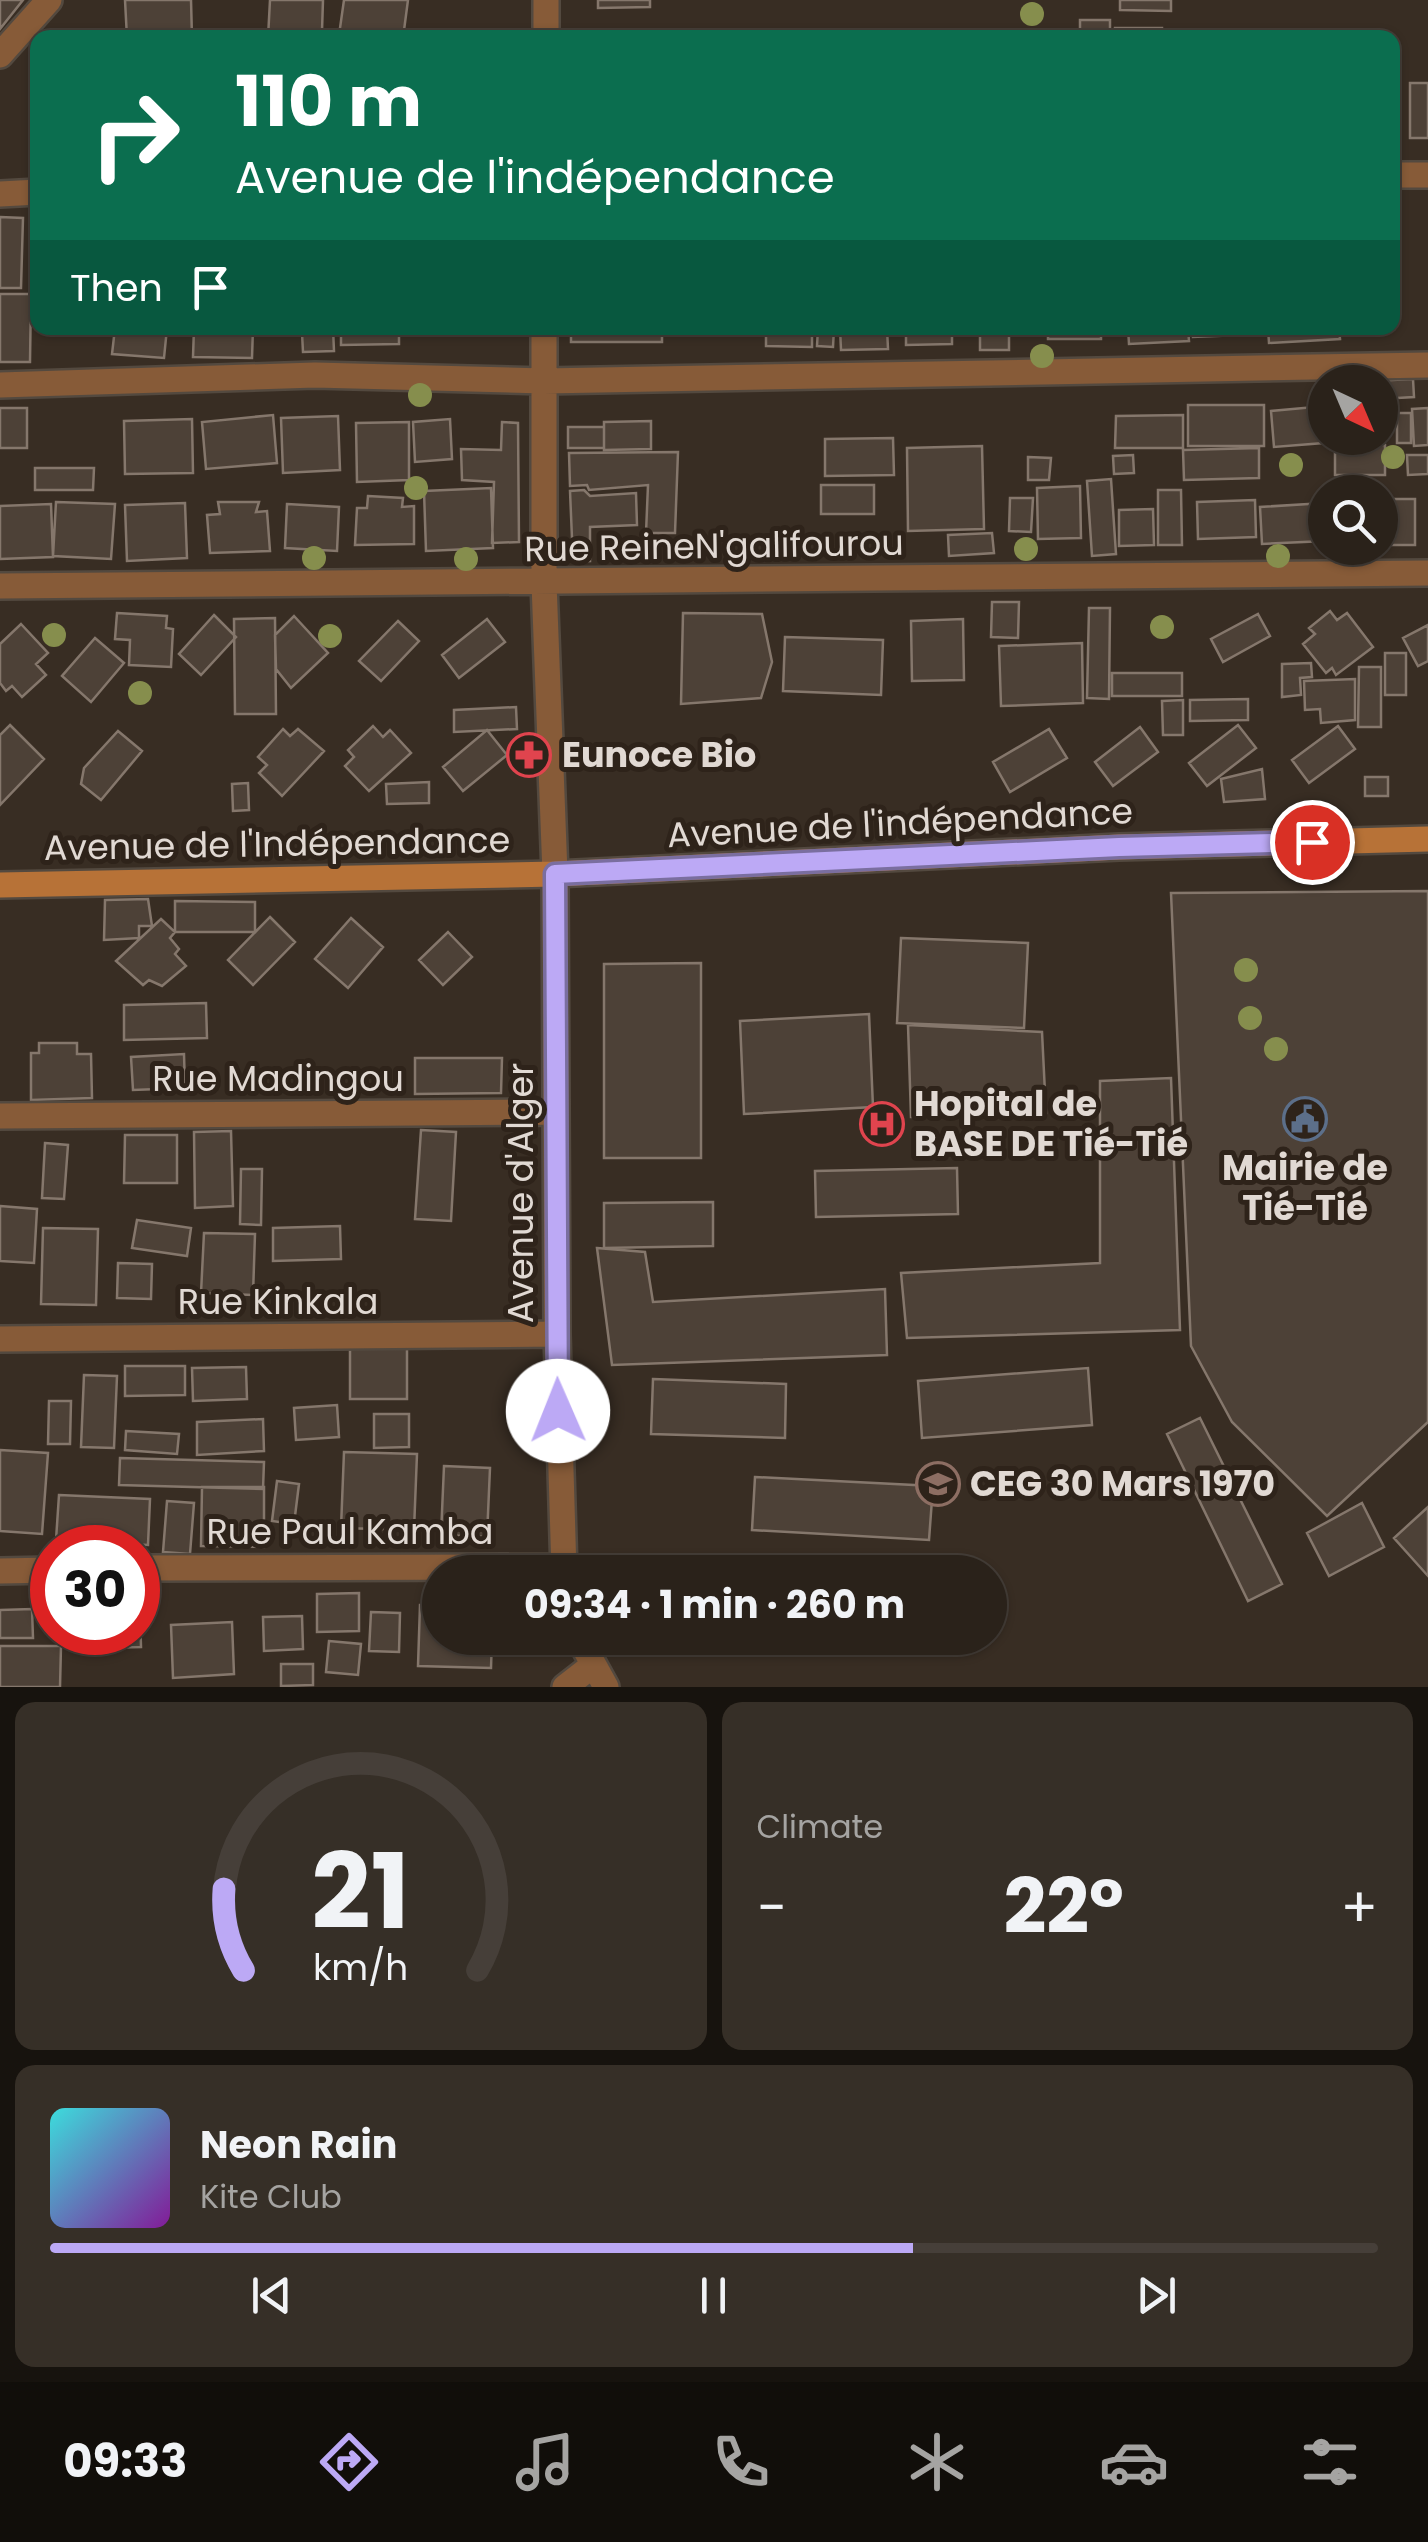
<!DOCTYPE html>
<meta charset="utf-8">
<style>
:root{--surface:#2a221a;--page:#362f27;--text:#f1f3f6;--muted:#a5a4a2;--line:#463f39;--accent:#bca9f5}
body{margin:0;font-family:Poppins,sans-serif;background:var(--page);color:var(--text);height:100vh;display:flex;flex-direction:column;font-size:38px;white-space:nowrap}
*{box-sizing:border-box;margin:0}
p{font-size:32px;color:var(--muted)}
.icon{flex:none;width:55px;height:55px;fill:none;stroke:currentColor;stroke-width:2;stroke-linecap:round;stroke-linejoin:round}
.map{position:relative;height:1687px;overflow:hidden}
.drawer{display:flex;flex-direction:column;gap:15px;padding:15px;background:#17130e;flex:1}
.drawer>*{flex:none}
.banner{position:absolute;left:30px;top:30px;width:1370px;height:305px;border-radius:20px;box-shadow:0 2px 8px #0004,0 0 0 2px var(--line);background:#0b6e4f;color:#fff;overflow:hidden}
.needle{width:65px;rotate:136deg}
.tools{position:absolute;left:1308px;top:365px;display:grid;gap:20px}
.tools a{display:grid;place-items:center;width:90px;height:90px;border-radius:50%;background:var(--surface);box-shadow:0 2px 8px #0004,0 0 0 2px var(--line);font-size:50px}
.speed{position:absolute;left:30px;top:1525px;display:flex;gap:20px;font-size:50px;font-weight:700;text-align:center}
.speed>*{display:grid;place-content:center;width:130px;height:130px;border-radius:50%;background:var(--surface);box-shadow:0 2px 8px #0004,0 0 0 2px var(--line);line-height:1}
.speed .limit{border:15px solid #d22;background:#fff;color:#111}
.pin{position:absolute;display:grid;place-items:center;width:85px;height:85px;color:#fff;margin:-42px;border:5px solid #fff;border-radius:50%;box-shadow:0 2px 10px #0007}
.me{position:absolute;width:110px;margin:-55px;rotate:359deg;stroke-linejoin:round;filter:drop-shadow(0 0 8px #0008)}
.turn{display:flex;align-items:center;gap:35px;height:210px;padding:0 40px;font-size:45px}
.turn .icon{width:130px;height:130px;stroke-width:2.5}
.turn b{display:block;font-size:70px;line-height:85px}
.then{display:flex;align-items:center;height:95px;padding:0 40px;background:#0003;gap:20px;font-size:38px}
.big{font-size:75px;font-weight:700;line-height:1.1}
.drawer .tile{flex:1;display:flex;flex-direction:column;justify-content:center;gap:15px;min-width:0;padding:0 35px;border-radius:20px;background:var(--page)}
.drawer .dial{align-items:center;gap:0}
.dial svg{height:260px;overflow:visible;fill:none;stroke:var(--line);stroke-width:7;stroke-linecap:round;text-anchor:middle}
.dial text{fill:var(--text);stroke:none}
.song{display:flex;align-items:center;gap:30px}
.cover{width:120px;height:120px;border-radius:15px;background:linear-gradient(135deg,hsl(180 70% 55%),hsl(290 70% 35%))}
.played{height:10px;border-radius:5px;background:linear-gradient(90deg,var(--accent) 65%,var(--line) 65%)}
.keys{display:flex;justify-content:space-around;direction:ltr}
.heat{display:flex;justify-content:space-between;align-items:center;font-size:55px;direction:ltr}
.drawer .tiles{flex:1;display:grid;gap:15px;grid-template-columns:1fr 1fr}
.tile:last-child{grid-column:span 2}
.trip{position:absolute;left:422px;top:1555px;width:585px;height:100px;border-radius:50px;background:var(--surface);box-shadow:0 2px 8px #0004,0 0 0 2px var(--line);font-weight:700;line-height:100px;text-align:center}
.dock{display:flex;height:160px;justify-content:space-around;align-items:center;background:#110e0a;color:var(--muted)}
.dock .icon{width:70px;height:70px}
.dock .selected{color:var(--accent)}
.dock b{font-size:45px;color:var(--text)}
.map>svg:first-child{display:block}
.building{fill:#4d4137;stroke:#85776c;stroke-width:2.5}
.lines{fill:none;stroke-linecap:round;stroke-linejoin:round}
.street-casing{stroke:#53493f;stroke-width:30}
.secondary-casing{stroke:#53493f;stroke-width:30}
.street{stroke:#875b38;stroke-width:25}
.secondary{stroke:#b77237;stroke-width:25}
.tree{fill:#868e4d}
.route-casing{stroke:#7a6e9f;stroke-width:25}
.route{stroke:#bca9f5;stroke-width:18}
.labels{text-anchor:middle;stroke-width:10;stroke-linejoin:round;paint-order:stroke}
.street-label{font-size:35px;fill:#e1d9d3;stroke:#2e231a}
.poi-label{font-size:35px;font-weight:bold;fill:#e1d9d3;stroke:#2e231a;text-anchor:start}
</style>
<div class="map">
<svg width="1428" height="1687" viewBox="0 0 1428 1687">
<rect width="100%" height="100%" fill="#382d23"/>
<path class="building" d="M0,0H23L0,29Z
M125,0H191L192,38H127Z
M270,0H323L322,31L290,30V38H268Z
M344,0H408L403,38L339,35Z
M598,0H650V7L598,8Z
M1120,0H1171V11L1120,10Z
M1080,20H1110V38H1080Z
M1115,28H1162V38H1115Z
M1410,83H1428V138H1410Z
M0,217L23,218L21,288H0Z
M0,294H31L30,362H0Z
M115,328H167L164,358L112,354Z
M194,328H253L252,358L193,357Z
M281,328H333L334,351L303,352L302,333L281,334Z
M341,328H399V344L341,345Z
M571,328H662V342H571Z
M766,328H812V347L766,346Z
M818,328H834L833,347L817,346Z
M840,328H887L888,349L841,350Z
M906,328H952V344L906,345Z
M980,328H1009V350H980Z
M1048,328H1101V339H1048Z
M1128,328H1188L1189,341L1129,344Z
M1193,328H1264V334L1193,337Z
M1268,328H1339L1340,339L1269,343Z
M1413,379L1414,397L1380,399V382H1351Z
M1188,405H1264V446H1188Z
M1325,406V438H1335L1336,442L1274,447L1271,411Z
M0,408H27V448H0Z
M1428,408V445L1414,446L1412,409Z
M1397,413H1411V443H1397Z
M273,415L277,463L206,469L202,422Z
M1183,415V448H1115L1116,416Z
M338,416L340,470L283,473L281,418Z
M192,419L193,473L125,474L124,421Z
M450,419L452,459L415,462L413,422Z
M651,421V449L604,450V422Z
M409,422V480L357,482L356,423Z
M502,422L518,423L519,542L492,543L494,482L462,480L461,449L501,450Z
M568,427H604V448H568Z
M893,438L894,475L825,476V439Z
M1335,445H1385V475H1335Z
M982,446L984,529L908,531L907,448Z
M1259,448V478L1184,480L1183,450Z
M678,452L675,533H646L648,485L589,490L587,485L570,486L569,453Z
M1133,455L1134,473L1114,474L1113,456Z
M1407,455H1428V474L1408,475Z
M1028,457L1051,458L1049,480H1028Z
M35,468H94L93,490H35Z
M1111,479L1116,554L1092,556L1087,481Z
M821,485H874V514H821Z
M1080,486L1081,538L1038,539L1037,488Z
M491,488L493,548L426,551L424,491Z
M584,490L590,496L636,493L637,525L590,527V561L573,562L570,491Z
M1158,490H1181L1182,545H1158Z
M368,496L403,498L402,507L414,506V544L355,545L357,508H367Z
M1010,498H1033L1031,532L1009,531Z
M1388,499H1415V545H1388Z
M1255,500L1256,537L1198,539L1197,502Z
M56,502L115,504L111,559L53,556Z
M218,502H259L256,512L267,511L270,551L210,553L207,515L220,514Z
M185,503L187,558L127,561L125,505Z
M1324,503L1325,541L1262,544L1260,507Z
M51,504L53,557L0,559V506Z
M287,504L339,507L337,551L285,548Z
M1153,509L1154,545L1119,546V510Z
M992,533L994,553L949,556L948,535Z
M992,602H1019L1018,638L991,637Z
M1089,608H1110L1109,699L1087,698Z
M1330,611L1337,620L1347,613L1373,647L1336,675L1332,668L1326,673L1303,644L1315,634L1309,628Z
M117,613L167,616L166,628L173,629L171,667L129,665L130,640L115,639Z
M683,613L762,614L772,662L761,698L681,704Z
M1258,614L1270,636L1223,662L1211,639Z
M214,615L236,637L201,675L179,654Z
M294,616L328,653L291,688L276,669L275,635Z
M275,618L276,714H235L234,619Z
M487,619L505,642L459,678L442,655Z
M963,619L964,680L912,681L911,621Z
M398,621L419,641L381,681L359,661Z
M21,624L48,653L36,664L46,675L22,697L12,686L6,691L0,683V644Z
M1428,625V661L1418,666L1403,638Z
M785,637L883,640L881,695L783,691Z
M95,638L124,663L91,702L62,676Z
M1082,643L1083,703L1001,706L999,646Z
M1385,653H1406V695H1385Z
M1311,663L1312,677L1300,678L1301,695L1282,697V664Z
M1359,667H1381V727H1358Z
M1112,673H1182V696H1112Z
M1355,679V720L1321,723L1320,709L1305,710L1304,681Z
M1248,699V720L1190,721V700Z
M1183,700V735H1163L1162,701Z
M516,707L517,729L454,732V710Z
M10,725L44,759L0,805V735Z
M1238,725L1256,748L1207,786L1189,763Z
M373,726L383,737L390,730L411,753L369,791L345,766L354,757L348,750Z
M1338,726L1355,749L1309,783L1292,760Z
M1140,727L1158,752L1113,786L1095,762Z
M283,729L290,736L298,729L324,751L282,796L259,773L267,765L258,757Z
M1049,729L1067,758L1010,792L993,762Z
M487,730L507,755L463,791L443,767Z
M118,731L142,751L101,800L81,784L84,768Z
M1262,769L1265,799L1224,802L1221,779Z
M1365,777H1388V796H1365Z
M429,782V803L387,804L386,784Z
M248,783L249,810L233,811L232,784Z
M1428,891V1422L1327,1516L1232,1422L1191,1346L1171,893Z
M148,899L152,926H139V938L104,940L105,900Z
M175,901L255,902V932H175Z
M270,917L295,942L253,985L228,960Z
M351,918L383,947L348,988L315,959Z
M161,919L175,932L170,938L179,949L175,954L186,966L162,986L149,980L143,985L116,961Z
M448,932L472,957L443,985L419,960Z
M901,938L1028,943L1024,1028L897,1023Z
M701,963V1158H604V964Z
M206,1003L207,1038L124,1040V1005Z
M869,1014L873,1107L744,1114L740,1021Z
M908,1025L1042,1032L1046,1113L911,1117Z
M39,1043H77V1054H91L92,1098L31,1100V1053H39Z
M184,1054L185,1088L133,1090L131,1057Z
M415,1058H502L501,1093L415,1094Z
M1171,1078L1180,1330L907,1338L901,1273L1100,1263V1081Z
M421,1130L456,1132L451,1221L415,1219Z
M231,1131L233,1206L195,1208L194,1132Z
M125,1135H177V1183H124Z
M45,1143L68,1145L64,1199L42,1198Z
M957,1168L958,1214L816,1217L815,1171Z
M241,1169H262L261,1225L240,1224Z
M713,1202V1246L604,1248V1203Z
M0,1206L37,1209L34,1263L0,1261Z
M137,1220L191,1228L187,1256L132,1248Z
M340,1226L341,1259L273,1261V1228Z
M43,1228L98,1229L96,1305L41,1304Z
M204,1233L255,1234L253,1295L201,1293Z
M597,1248L645,1252L653,1302L885,1289L887,1355L612,1365Z
M118,1263L152,1264L151,1299L117,1298Z
M350,1348H407V1399H350Z
M125,1366H185V1395L125,1396Z
M246,1367L247,1399L193,1401L192,1368Z
M1088,1368L1092,1425L922,1438L918,1381Z
M84,1375L117,1376L114,1448L81,1447Z
M653,1379L786,1384L785,1438L651,1434Z
M49,1401H71L70,1444H48Z
M337,1405L339,1437L296,1440L294,1408Z
M374,1414H409V1447L374,1448Z
M1200,1418L1282,1584L1248,1601L1167,1434Z
M263,1419L264,1451L197,1455V1422Z
M126,1431L179,1434L177,1454L125,1450Z
M0,1450L48,1453L42,1534L0,1531Z
M344,1452L417,1454L414,1530L341,1528Z
M120,1458L264,1462L263,1489L119,1485Z
M444,1466L490,1468L487,1537L441,1535Z
M755,1477L933,1486L929,1540L752,1530Z
M277,1481L299,1484L294,1524L272,1521Z
M202,1487H264V1547L201,1546Z
M59,1495L150,1499L148,1545L56,1540Z
M167,1501L194,1503L190,1554L163,1552Z
M1362,1503L1384,1547L1329,1576L1307,1533Z
M1428,1507V1576L1394,1538Z
M359,1593V1631L317,1632V1594Z
M420,1605H440V1638H492L491,1668L418,1666Z
M32,1609L33,1638H0V1610Z
M138,1609H140L141,1647L102,1648V1632H138Z
M371,1612L400,1613L399,1652L369,1651Z
M302,1616L303,1649L264,1651L263,1617Z
M232,1622L234,1674L173,1678L171,1625Z
M329,1641L361,1644L358,1675L326,1672Z
M0,1646H61L60,1687H0Z
M281,1664H313V1685L281,1686Z"/>
<g class="lines">
<g class="street-casing">
<path id="street" d="M546,0V38
M0,55L49,0
M1392,175H1428
M0,194L38,192
M544,328V583L555,874L557,1334L564,1572
M0,385L315,375L544,381L1428,365
M0,586L1428,573
M0,1116L556,1112
M0,1339L557,1334
M138,1568L563,1567
M0,1571L52,1570
M579,1638L606,1687
M565,1687L592,1666"/>
</g>
<g class="secondary-casing">
<path id="secondary" d="M0,885L555,874L1119,847L1428,839"/>
</g>
<use href="#street" class="street"/>
<use href="#secondary" class="secondary"/>
</g>
<g class="tree">
<circle cx="1032" cy="14" r="12"/>
<circle cx="1042" cy="356" r="12"/>
<circle cx="420" cy="395" r="12"/>
<circle cx="1393" cy="457" r="12"/>
<circle cx="1291" cy="465" r="12"/>
<circle cx="416" cy="488" r="12"/>
<circle cx="1026" cy="549" r="12"/>
<circle cx="1278" cy="556" r="12"/>
<circle cx="314" cy="558" r="12"/>
<circle cx="466" cy="559" r="12"/>
<circle cx="1162" cy="627" r="12"/>
<circle cx="54" cy="635" r="12"/>
<circle cx="330" cy="636" r="12"/>
<circle cx="140" cy="693" r="12"/>
<circle cx="1246" cy="970" r="12"/>
<circle cx="1250" cy="1018" r="12"/>
<circle cx="1276" cy="1049" r="12"/>
</g>
<g class="lines">
<g class="route-casing">
<path id="route" d="M558,1411L555,874L1119,847L1312,842"/>
</g>
<use href="#route" class="route"/>
</g>
<defs>
<g id="pharmacy-ring" transform="scale(2.25)"><circle r="9.5" fill="#2e231a" stroke="#e0444e" stroke-width="1.5"/><path d="M-2-6h4v4h4v4h-4v4h-4v-4h-4v-4h4Z" fill="#e0444e"/></g>
<g id="civic-ring" transform="scale(2.25)"><circle r="9.5" fill="#2e231a" stroke="#5c6f8a" stroke-width="1.5"/><path d="M-.6-6.5H3V-4.5H.6V-3L4-1V1h2V6H-6V1h2V-1L-.6-3ZM-1.2 2.5V6h2.4V2.5Z" fill="#5c6f8a"/></g>
<g id="hospital-ring" transform="scale(2.25)"><circle r="9.5" fill="#2e231a" stroke="#e0444e" stroke-width="1.5"/><path d="M-5-5h3v3.5h4V-5h3V5h-3V1.5h-4V5h-3Z" fill="#e0444e"/></g>
<g id="school-ring" transform="scale(2.25)"><circle r="9.5" fill="#2e231a" stroke="#8d6e63" stroke-width="1.5"/><path d="M0-5L7-2L0 1L-7-2ZM-4 1L0 2.5L4 1V4Q0 6-4 4Z" fill="#8d6e63"/></g>
</defs>
<g fill-rule="evenodd">
<use href="#pharmacy-ring" x="529" y="755"/>
<use href="#civic-ring" x="1305" y="1119"/>
<use href="#hospital-ring" x="882" y="1124"/>
<use href="#school-ring" x="938" y="1484"/>
</g>
<g class="labels">
<g class="street-label">
<text transform="translate(714 546) rotate(-1)" y="12">Rue ReineN'galifourou</text>
<text transform="translate(900 823) rotate(-3)" y="12">Avenue de l'indépendance</text>
<text transform="translate(277 844) rotate(-1)" y="12">Avenue de l'Indépendance</text>
<text x="278" y="1091">Rue Madingou</text>
<text transform="translate(521 1193) rotate(-90)" y="12">Avenue d'Alger</text>
<text x="278" y="1314">Rue Kinkala</text>
<text x="350" y="1544">Rue Paul Kamba</text>
</g>
<g class="poi-label">
<text x="562" y="767">Eunoce Bio</text>
<text x="914" y="1116">Hopital de<tspan x="914" dy="40">BASE DE Tié-Tié</tspan></text>
<text x="1305" y="1180" text-anchor="middle">Mairie de<tspan x="1305" dy="40">Tié-Tié</tspan></text>
<text x="970" y="1496">CEG 30 Mars 1970</text>
</g>
</g>
</svg>
<div class="tools">
<a><svg class="needle" viewBox="-14 -14 28 28"><path d="M0-13l5 13h-10z" fill="#e53935"/><path d="M0 13l5-13h-10z" fill="#a5a4a2"/></svg></a>
<a><svg class="icon" aria-label="search" viewBox="0 0 24 24"><circle cx="10" cy="10" r="6"/><path d="M15 15l6 6"/></svg></a>
</div>
<div class="speed"><div class="limit">30</div></div>
<div class="pin" style="left:1312px;top:842px;background:#d93025"><svg class="icon" aria-label="arrive" viewBox="0 0 24 24"><path d="M6 21V4h12l-3 4 3 4H6"/></svg></div>
<svg class="me" style="left:558px;top:1411px" viewBox="-20 -20 40 40"><circle r="19" fill="#fff"/><path d="M0-13L10 11 0 6-10 11z" fill="#bca9f5"/></svg>
<div class="trip">09:34 · 1 min · 260 m</div>
<div class="banner">
<div class="turn"><svg class="icon" aria-label="right" viewBox="0 0 24 24"><path d="M7 20v-9h11M14 6l5 5-5 5"/></svg><div><b>110 m</b>Avenue de l'indépendance</div></div>
<div class="then">Then<svg class="icon" aria-label="arrive" viewBox="0 0 24 24"><path d="M6 21V4h12l-3 4 3 4H6"/></svg></div>
</div>
</div>
<section class="drawer">
<div class="tiles">
<div class="tile dial"><svg viewBox="0 0 100 80">
<path d="M14 69A42 42 0 1 1 86 69"/>
<path d="M14 69A42 42 0 0 1 8 44" stroke="#bca9f5"/>
<text x="50" y="56" font-size="32" font-weight="700">21</text>
<text x="50" y="72" font-size="11">km/h</text>
</svg></div>
<div class="tile"><p>Climate</p>
<div class="heat"><a>−</a><b class="big">22°</b><a>+</a></div>
</div>
<div class="tile">
<div class="song"><i class="cover"></i><div><b>Neon Rain</b><p>Kite Club</p></div></div>
<div class="played"></div>
<div class="keys"><svg class="icon" aria-label="previous" viewBox="0 0 24 24"><path d="M18 5L8 12l10 7zM5 5v14"/></svg><svg class="icon" aria-label="pause" viewBox="0 0 24 24"><path d="M8 5v14M16 5v14"/></svg><svg class="icon" aria-label="next" viewBox="0 0 24 24"><path d="M6 5l10 7-10 7zM19 5v14"/></svg></div>
</div>
</div>
</section>
<nav class="dock">
<b>09:33</b>
<svg class="icon selected" aria-label="directions" viewBox="0 0 24 24"><path d="M12 3l9 9-9 9-9-9zM9 14v-3h6M13 9l2 2-2 2"/></svg>
<svg class="icon" aria-label="music" viewBox="0 0 24 24"><path d="M9 18V5l10-2v13"/><circle cx="6" cy="18" r="3"/><circle cx="16" cy="16" r="3"/></svg>
<svg class="icon" aria-label="phone" viewBox="0 0 24 24"><path d="M5 4h4l2 5-3 2q2 4 5 5l2-3 5 2v4C11 20 4 13 5 4z"/></svg>
<svg class="icon" aria-label="climate" viewBox="0 0 24 24"><path d="M12 3v18M4 7l16 10M4 17L20 7"/></svg>
<svg class="icon" aria-label="car" viewBox="0 0 24 24"><path d="M5 17H2v-5l4-1 3-4h7l3 4 3 1v5h-3M9 17h6M6 11h13"/><circle cx="7" cy="17" r="2"/><circle cx="17" cy="17" r="2"/></svg>
<svg class="icon" aria-label="filters" viewBox="0 0 24 24"><path d="M4 7h16M4 17h16"/><circle cx="9" cy="7" r="2"/><circle cx="15" cy="17" r="2"/></svg>
</nav>
